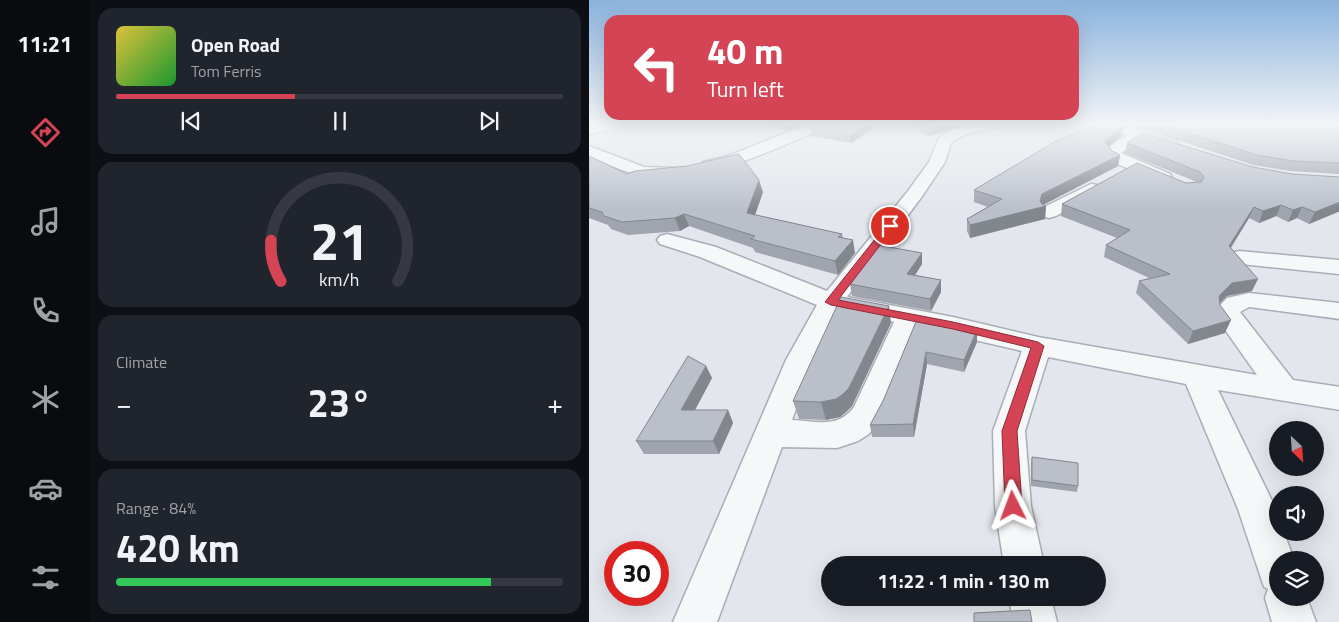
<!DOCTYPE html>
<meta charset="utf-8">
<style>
:root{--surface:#171b24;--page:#20242c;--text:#f1f3f6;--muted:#9ea1a6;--line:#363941;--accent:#d44455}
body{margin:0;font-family:"Titillium Web",sans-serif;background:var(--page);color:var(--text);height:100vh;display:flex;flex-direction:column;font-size:19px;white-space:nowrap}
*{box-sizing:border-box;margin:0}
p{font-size:16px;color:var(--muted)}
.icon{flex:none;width:28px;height:28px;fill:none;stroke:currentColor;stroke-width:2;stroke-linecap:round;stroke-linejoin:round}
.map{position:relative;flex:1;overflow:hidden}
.panel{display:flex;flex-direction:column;gap:8px;padding:8px;background:#0d0f14;width:499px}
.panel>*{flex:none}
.hud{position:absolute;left:15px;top:15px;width:475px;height:105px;border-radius:15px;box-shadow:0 5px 20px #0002;background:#d44455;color:#fff;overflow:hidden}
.needle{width:32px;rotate:155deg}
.fabs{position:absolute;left:680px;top:421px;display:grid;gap:10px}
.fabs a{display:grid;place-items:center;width:55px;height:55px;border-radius:50%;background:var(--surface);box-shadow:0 5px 20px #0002;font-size:25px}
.speed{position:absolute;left:15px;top:541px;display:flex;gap:10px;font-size:25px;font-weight:700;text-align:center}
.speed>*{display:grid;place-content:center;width:65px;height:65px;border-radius:50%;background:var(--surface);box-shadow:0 5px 20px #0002;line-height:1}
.speed .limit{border:8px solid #d22;background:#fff;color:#111}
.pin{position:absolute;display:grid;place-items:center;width:42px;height:42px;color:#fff;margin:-21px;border:2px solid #fff;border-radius:50%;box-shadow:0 1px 5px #0007}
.me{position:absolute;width:55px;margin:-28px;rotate:357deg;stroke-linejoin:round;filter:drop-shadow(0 0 4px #0008)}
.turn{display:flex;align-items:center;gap:18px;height:105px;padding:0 20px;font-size:22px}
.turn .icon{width:65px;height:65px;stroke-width:2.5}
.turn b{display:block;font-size:35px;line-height:42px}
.big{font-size:38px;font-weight:700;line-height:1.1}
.panel .widget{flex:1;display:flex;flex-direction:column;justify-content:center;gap:8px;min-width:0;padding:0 18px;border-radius:15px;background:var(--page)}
.panel .dial{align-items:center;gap:0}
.dial svg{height:130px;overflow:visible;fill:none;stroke:var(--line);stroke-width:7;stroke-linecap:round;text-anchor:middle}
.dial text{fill:var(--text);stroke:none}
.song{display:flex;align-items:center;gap:15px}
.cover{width:60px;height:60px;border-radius:8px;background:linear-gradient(135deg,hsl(50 70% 55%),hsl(130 70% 35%))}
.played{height:5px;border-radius:2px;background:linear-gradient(90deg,var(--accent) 40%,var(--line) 40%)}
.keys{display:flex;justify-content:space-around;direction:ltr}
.heat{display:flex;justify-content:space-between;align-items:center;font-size:28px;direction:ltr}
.charge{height:8px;border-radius:4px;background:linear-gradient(90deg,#34c759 84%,var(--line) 0)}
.trip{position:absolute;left:232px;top:556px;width:285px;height:50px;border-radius:25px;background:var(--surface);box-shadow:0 5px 20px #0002;font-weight:700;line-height:50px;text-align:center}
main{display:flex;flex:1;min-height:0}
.tab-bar{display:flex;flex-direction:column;width:90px;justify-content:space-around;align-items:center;background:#090b0e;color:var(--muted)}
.tab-bar .icon{width:35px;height:35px}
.tab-bar .current{color:var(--accent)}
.tab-bar b{font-size:22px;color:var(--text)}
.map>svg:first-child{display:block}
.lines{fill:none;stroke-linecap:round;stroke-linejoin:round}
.minor-casing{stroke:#a8adb7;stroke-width:3}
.minor{fill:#f6f7f9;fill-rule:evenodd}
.wall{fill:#a0a4ae}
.shaded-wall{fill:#82868d}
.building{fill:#babfca;stroke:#82868d}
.route{fill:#d44455;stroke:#8a2c37}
</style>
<main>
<nav class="tab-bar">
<b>11:21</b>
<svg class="icon current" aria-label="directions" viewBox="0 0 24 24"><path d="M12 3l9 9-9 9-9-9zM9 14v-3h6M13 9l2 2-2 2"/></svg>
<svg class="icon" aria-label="music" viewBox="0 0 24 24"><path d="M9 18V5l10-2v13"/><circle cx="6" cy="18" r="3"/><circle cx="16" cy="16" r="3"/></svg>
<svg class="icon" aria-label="phone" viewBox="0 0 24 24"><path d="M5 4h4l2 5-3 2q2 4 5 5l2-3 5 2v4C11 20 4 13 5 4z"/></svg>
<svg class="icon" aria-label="climate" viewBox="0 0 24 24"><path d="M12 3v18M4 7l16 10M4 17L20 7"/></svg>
<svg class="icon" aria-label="car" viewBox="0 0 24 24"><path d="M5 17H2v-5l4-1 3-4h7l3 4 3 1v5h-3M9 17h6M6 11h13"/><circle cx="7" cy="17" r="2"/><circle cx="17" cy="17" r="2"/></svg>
<svg class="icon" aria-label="filters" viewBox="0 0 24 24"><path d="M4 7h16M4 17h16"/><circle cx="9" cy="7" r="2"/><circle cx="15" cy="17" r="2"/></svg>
</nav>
<section class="panel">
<div class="widget">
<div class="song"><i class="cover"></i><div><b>Open Road</b><p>Tom Ferris</p></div></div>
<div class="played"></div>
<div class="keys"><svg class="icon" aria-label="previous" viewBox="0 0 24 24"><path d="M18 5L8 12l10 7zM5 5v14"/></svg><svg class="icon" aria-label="pause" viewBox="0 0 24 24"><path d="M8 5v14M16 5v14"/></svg><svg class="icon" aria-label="next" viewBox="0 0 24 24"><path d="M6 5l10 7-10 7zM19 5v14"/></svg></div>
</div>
<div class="widget dial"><svg viewBox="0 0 100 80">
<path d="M14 69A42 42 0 1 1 86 69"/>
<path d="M14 69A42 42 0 0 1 8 44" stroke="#d44455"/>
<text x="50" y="56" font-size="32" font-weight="700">21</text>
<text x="50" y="72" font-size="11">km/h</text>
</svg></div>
<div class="widget"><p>Climate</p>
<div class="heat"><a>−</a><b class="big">23°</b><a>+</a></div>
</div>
<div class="widget"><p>Range · 84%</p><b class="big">420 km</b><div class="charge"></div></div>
</section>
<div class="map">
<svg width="751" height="622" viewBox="0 0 751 622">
<rect width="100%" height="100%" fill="#e3e6ec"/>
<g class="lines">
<g class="minor-casing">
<path id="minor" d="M14,123H37L35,126L0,135V127Z
M222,123H242L240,126C215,136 137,174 114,168L112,165L114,162L139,156Z
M419,123L417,126L386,132L373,136L362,143L356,162L334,195L258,297L364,317L449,337L668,375L627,317L626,310L638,298L660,293L751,303V319L660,307L651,312L704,380L751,387V410L629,390L687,509L689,515V532H695L705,560H689V598H718L727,622H683L676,598L679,589L675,587L649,509L597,384L459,357L436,431L442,506L455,565H415L406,506L404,431L433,351L329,327L294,413L280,434L269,441L248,448L193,447L128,622H84L197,360L228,305L111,257L71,244L68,240L71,236L78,234L127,247L238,291L319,191L340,162L350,138L363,130L383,124ZM250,311L305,322L265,407C249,429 227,421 203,420L225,360Z
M499,123H523L588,142L590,145L588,148L583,149L552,139L532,153L581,174L583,178L581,182H569L522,161L516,153L524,144L538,135L501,126Z
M0,146L55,167L87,168L89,172L87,176C56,183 28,168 0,156Z
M502,184L508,185L511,189L508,193L467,216L460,218L453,216L451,212L453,208Z
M650,251L751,260V274L642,263L639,258L642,253Z
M420,598H462L468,622H424Z"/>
</g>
<use href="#minor" class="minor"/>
</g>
<path class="wall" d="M161,123H218L198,131Z
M292,123L262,143L222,136L221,129Z
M313,123H384L340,136Z
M534,123H751V174L701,171L664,165L558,130Z
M535,126L533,136L523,143L519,147L523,151L531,155L529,166L454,205L457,206L456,219L381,238L378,231V219L399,207L385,202V190Z
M538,143L664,167L703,174L751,177V211L720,224L708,218L699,222L687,216L670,223L660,218L642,248L663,291L638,296L630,303L636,333L599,344L547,293L550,281L560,278L515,257L517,245L528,238L472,216L473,204L597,183L608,182L536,153Z
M0,156L38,174L174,192L166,215L253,234L254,238L266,253L249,275L166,252L164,248L100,226L91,231L39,235L22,229L19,225L0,218Z
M333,264L326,275L352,280V292L342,311L263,296L261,284Z
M329,317L388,342L375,372L338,364L325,437H283L281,425L294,401Z
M302,323L263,406L257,412L251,417L237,420L210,419L204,401Z
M117,366L123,378L106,410H139L144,423L130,454H55L47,441Z
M443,457L489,486L488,492L442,486V463Z"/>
<path class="shaded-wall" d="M199,123H218L198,131L196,124Z
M281,123H292L262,143L261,136Z
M356,123H384L340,136V128Z
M535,126L533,136L523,143L514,153L516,142L525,132Z
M531,155L529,166L452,206H457L456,219L381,238V225L453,194Z
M170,180L174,192L162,226L158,213Z
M751,202V211L720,224L726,212Z
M692,205L687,216L670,223L674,211Z
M665,207L660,218L635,258L640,246Z
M713,207L708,218L699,222L704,210Z
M95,214L100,226L91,231L86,218Z
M264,240L266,253L249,275L246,261Z
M333,253V264L319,286L318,274Z
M669,279L663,291L638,296L625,309L630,296L643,283Z
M352,280V292L342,311L341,299Z
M300,306L302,323L263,406L257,412L251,417L237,420L232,402Z
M642,320L636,333L599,344L604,331Z
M388,330V342L375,372V360Z
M337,352L338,364L325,437L324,424Z
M117,366L123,378L99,423L92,410Z
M139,410L144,423L130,454L124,441Z"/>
<path class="building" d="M234,123H281L261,136L221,129Z
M330,123H356L340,128Z
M513,123H525L535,126L525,132L516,142L523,151L531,155L453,194L451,201L453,204L457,206L381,225L378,219L413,199L385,190L467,141Z
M569,123H751V163L705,161L668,155Z
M553,133L664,167L703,174L751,177V202L726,212L713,207L704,210L692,205L674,211L665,207L640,246L669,279L643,283L630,296L631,305L642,320L604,331L550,281L581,274L517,245L541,230L473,204L548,163L597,183L612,182L615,177L611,172L538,143Z
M150,154L170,180L158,213L253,234L249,237L264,240L246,261L162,239L166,236L95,214L86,218L33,222L15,216L13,212L0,208V156L38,174L46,171L98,166Z
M289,245L333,253L318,274L352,280L341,299L261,284Z
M252,297L300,306L260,388L253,395L247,399L232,402L204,401Z
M329,317L388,330L375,360L337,352L324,424L281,425L294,401Z
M99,356L117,366L92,410H139L124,441H47Z
M443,457L489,463V486L443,480Z
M441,610L443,622H385V613Z"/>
<linearGradient id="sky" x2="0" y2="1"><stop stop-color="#8ab3dd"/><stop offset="0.59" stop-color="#f2f4f6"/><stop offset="1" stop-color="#f2f4f6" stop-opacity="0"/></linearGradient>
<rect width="751" height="210" fill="url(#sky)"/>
<path class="route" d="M301,223L306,226L249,300L364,322L449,342L455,346L428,431L433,506L430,512L424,514L418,512L416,506L413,431L442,348L364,329L242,305L236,302L298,224Z"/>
</svg>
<div class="fabs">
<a><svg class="needle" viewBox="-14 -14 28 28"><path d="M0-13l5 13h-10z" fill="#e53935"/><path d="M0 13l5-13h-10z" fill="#9ea1a6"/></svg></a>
<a><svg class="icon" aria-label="sound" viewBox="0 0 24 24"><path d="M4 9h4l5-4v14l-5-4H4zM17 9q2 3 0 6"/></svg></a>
<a><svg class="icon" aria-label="layers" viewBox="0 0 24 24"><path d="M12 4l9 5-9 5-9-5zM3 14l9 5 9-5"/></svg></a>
</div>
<div class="speed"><div class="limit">30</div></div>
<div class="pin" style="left:301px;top:226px;background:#d93025"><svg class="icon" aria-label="arrive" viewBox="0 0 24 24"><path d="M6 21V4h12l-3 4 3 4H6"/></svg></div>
<svg class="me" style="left:424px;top:506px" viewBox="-20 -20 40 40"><path d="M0-17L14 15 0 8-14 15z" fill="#d44455" stroke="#fff" stroke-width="4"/></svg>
<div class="trip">11:22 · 1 min · 130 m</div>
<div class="hud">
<div class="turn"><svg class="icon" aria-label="left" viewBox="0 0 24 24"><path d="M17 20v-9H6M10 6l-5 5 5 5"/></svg><div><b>40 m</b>Turn left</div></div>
</div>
</div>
</main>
